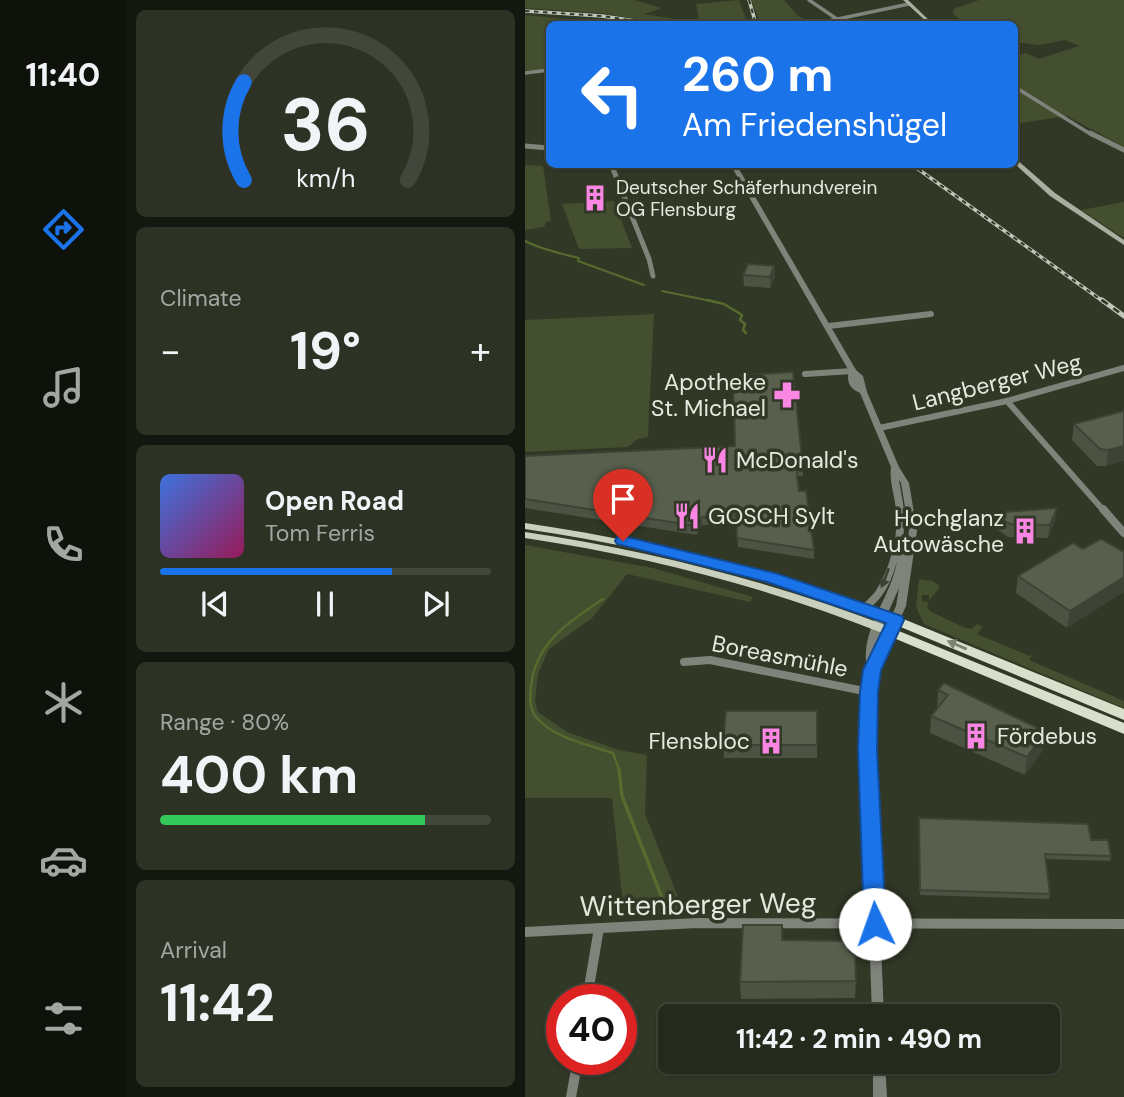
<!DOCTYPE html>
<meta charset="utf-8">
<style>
:root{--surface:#252a1c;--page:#2d3225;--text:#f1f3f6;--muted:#a3a7a3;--line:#42463b;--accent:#1a73e8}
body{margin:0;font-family:"DM Sans",sans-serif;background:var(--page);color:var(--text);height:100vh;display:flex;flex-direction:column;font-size:26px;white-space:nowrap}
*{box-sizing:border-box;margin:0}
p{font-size:23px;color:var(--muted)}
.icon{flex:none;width:38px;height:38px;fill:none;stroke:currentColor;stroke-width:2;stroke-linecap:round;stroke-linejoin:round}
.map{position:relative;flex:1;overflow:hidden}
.drawer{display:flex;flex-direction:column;gap:10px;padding:10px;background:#14170f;width:399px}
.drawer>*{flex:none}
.guide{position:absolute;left:21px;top:21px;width:472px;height:147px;border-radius:10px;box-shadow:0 2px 5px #0004,0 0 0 2px var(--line);background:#1a73e8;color:#fff;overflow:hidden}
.speed{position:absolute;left:21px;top:984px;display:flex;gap:14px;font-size:35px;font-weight:700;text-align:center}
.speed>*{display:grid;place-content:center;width:91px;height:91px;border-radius:50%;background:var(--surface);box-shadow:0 2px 5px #0004,0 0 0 2px var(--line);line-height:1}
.speed .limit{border:10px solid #d22;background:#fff;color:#111}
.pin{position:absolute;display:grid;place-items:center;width:60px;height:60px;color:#fff;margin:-72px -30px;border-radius:50% 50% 50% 0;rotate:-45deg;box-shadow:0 0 7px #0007}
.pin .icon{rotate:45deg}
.me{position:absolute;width:77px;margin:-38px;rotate:357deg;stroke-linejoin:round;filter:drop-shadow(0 0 5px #0008)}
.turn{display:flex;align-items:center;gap:24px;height:147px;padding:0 21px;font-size:32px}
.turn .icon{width:91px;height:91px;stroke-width:2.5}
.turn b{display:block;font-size:49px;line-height:60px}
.big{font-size:52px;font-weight:700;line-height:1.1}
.drawer .card{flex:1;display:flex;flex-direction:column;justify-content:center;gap:10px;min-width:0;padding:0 24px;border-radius:10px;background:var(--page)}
.drawer .dial{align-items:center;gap:0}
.dial svg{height:182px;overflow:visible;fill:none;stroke:var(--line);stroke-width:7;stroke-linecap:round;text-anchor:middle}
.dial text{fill:var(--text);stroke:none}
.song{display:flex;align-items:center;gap:21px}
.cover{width:84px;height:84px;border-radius:10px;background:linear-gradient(135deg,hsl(220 70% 55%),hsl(330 70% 35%))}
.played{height:7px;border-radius:4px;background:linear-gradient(90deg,var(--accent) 70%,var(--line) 70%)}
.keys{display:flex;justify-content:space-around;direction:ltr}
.heat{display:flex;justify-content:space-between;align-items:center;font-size:38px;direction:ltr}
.charge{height:10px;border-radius:5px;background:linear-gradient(90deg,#34c759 80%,var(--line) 0)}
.trip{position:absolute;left:133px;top:1004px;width:402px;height:70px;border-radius:10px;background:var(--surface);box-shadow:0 2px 5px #0004,0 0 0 2px var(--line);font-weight:700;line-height:70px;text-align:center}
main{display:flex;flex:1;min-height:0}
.tab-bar{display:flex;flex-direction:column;width:126px;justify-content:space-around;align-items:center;background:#0f110b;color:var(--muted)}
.tab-bar .icon{width:49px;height:49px}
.tab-bar .selected{color:var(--accent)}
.tab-bar b{font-size:32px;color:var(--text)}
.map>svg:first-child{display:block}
.green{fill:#434f2e}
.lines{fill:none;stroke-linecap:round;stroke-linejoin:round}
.stream-far2{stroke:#576b2f;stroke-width:2}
.stream-far1{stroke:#576b2f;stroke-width:2.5}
.stream{stroke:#576b2f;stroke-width:3.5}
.minor-far4{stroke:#7f837a;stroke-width:3.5}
.minor-far3{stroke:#7f837a;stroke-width:5}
.minor-far2{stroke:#7f837a;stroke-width:6}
.minor-far1{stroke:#7f837a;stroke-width:8}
.minor{stroke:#7f837a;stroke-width:10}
.tertiary{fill:#7f837a;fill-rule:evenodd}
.secondary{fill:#a9afa0;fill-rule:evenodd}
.primary{fill:#c9d1be;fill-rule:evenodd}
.trunk{fill:#d8e0cc;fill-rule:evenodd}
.rail-far1-casing{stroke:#c1c6ba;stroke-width:3.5}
.rail-casing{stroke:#c1c6ba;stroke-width:5}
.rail-far1{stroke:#313826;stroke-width:2;stroke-dasharray:4.5;stroke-linecap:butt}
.rail{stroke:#313826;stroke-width:2.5;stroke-dasharray:7;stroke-linecap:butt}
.wall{fill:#4c5342}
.shaded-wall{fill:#3e4336}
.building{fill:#58604d;stroke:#3e4336;stroke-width:2}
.oneway{fill:#3d4333}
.oneway2{fill:#7c8471}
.route{fill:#1a73e8;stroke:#114b97;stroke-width:2}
.labels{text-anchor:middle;stroke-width:7;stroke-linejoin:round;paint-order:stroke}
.far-poi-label{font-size:19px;fill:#e5e9de;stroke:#313826;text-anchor:start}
.poi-label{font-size:23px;fill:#e5e9de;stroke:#313826;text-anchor:end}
.street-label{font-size:23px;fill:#e5e9de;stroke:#313826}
.near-street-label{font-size:28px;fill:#e5e9de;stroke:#313826}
</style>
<main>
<nav class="tab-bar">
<b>11:40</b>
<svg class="icon selected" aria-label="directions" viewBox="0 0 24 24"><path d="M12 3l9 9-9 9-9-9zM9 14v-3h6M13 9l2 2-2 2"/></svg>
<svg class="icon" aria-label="music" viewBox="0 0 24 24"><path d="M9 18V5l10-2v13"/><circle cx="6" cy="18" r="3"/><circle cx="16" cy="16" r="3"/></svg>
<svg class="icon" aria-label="phone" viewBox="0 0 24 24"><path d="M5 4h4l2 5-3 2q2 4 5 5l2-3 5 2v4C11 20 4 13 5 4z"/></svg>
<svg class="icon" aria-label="climate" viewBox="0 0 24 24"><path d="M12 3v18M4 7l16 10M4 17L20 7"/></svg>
<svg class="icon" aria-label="car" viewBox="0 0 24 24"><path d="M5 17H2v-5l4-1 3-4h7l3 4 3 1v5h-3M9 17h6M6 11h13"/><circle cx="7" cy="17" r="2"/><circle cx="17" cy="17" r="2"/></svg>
<svg class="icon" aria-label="filters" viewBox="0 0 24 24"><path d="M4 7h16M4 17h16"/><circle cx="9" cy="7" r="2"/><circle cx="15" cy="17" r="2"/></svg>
</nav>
<section class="drawer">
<div class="card dial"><svg viewBox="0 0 100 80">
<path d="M14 69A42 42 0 1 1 86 69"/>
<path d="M14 69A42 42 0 0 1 14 26" stroke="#1a73e8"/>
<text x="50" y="56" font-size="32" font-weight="700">36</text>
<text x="50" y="72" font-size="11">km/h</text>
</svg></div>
<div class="card"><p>Climate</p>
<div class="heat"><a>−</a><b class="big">19°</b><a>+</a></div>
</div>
<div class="card">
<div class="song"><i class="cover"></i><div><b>Open Road</b><p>Tom Ferris</p></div></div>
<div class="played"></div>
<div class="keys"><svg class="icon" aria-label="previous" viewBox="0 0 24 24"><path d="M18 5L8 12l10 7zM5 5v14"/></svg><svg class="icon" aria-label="pause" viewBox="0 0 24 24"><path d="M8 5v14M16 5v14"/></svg><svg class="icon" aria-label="next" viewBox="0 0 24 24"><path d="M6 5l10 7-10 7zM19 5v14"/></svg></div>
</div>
<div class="card"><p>Range · 80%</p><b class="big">400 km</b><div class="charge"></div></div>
<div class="card"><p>Arrival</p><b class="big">11:42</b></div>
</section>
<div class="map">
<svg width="599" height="1097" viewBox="0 0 599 1097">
<rect width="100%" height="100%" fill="#313826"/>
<path class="green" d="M0,0H109L137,8L119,14L175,23L171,4L214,0L223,24H143L75,13L0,8Z
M226,0H259L273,16L287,23L236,24Z
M454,0H599V147L542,116L490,124V56L501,53L514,59L554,46L540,40L514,45L490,42V24H442L429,15L428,9Z
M0,15L95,24H24V69L0,72Z
M0,165L18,166L26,221L21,222L19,227L0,230Z
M89,201L107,248L54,249L37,204Z
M599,202V238L556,210Z
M129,314L123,437L113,439L103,447L0,452V320Z
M0,545L128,568L228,597L225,602L102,574L67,618L24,649L13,674L10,701L13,712L42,732L94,750L122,755L120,814L159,912L99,915L87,798H0Z
M394,579L408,581L415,587L404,601V595H397V601L404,602L402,607L405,611L440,628L447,629L452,624L458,627L452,634L505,656L508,654L504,660L599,701V708L399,624L391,607Z"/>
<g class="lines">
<path class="stream-far2" d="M0,241C17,250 35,253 54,258L53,261L119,285
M137,291L191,302"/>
<path class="stream-far1" d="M182,300L199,304L217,315L215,320L220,324L218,330L221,333
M78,599C45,621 10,643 6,686C5,696 4,709 11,717C28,738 64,745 88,753L95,772"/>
<path class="stream" d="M94,770L97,796L139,903"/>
<path class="minor-far4" d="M284,0L312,19
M289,24L384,4
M0,73L24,70
M490,87L567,135"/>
<path class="minor-far3" d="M565,133L599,150
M0,146L24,148
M86,164L124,259L128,276"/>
<path class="minor-far2" d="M304,326L406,314
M280,374L328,371
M482,401L579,511
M354,428L482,401L599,368"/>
<path class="minor-far1" d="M578,509L599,533
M159,662L185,660L344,692"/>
<path class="minor" d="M0,932L172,923L599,924
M62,999L74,928
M46,1097L53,1059"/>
<path class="tertiary" d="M205,164H211L331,370L338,376L342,392L374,467L384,483L392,531L381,606L352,670L349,692L348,750L359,1017H347C345,956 343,895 341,834C339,780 337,727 342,673C342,666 340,659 341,652C343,620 367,593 372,561C367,580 358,602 339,611L334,608C339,603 345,598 350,592C364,571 374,537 371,511C370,496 364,482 366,467L335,393C325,389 321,382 324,371ZM374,480L376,483L384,531L380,551L378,541L380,515ZM374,588L371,606L350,652C354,629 365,609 374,588Z
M348,1062H360L362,1097H348Z"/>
<path class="secondary" d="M378,0H383L408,24H404Z
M490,158L530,193L599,240V245L525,196L490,164Z"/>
<path class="primary" d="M0,523C129,542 253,572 375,617L377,620L371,624L367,623C246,577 128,548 0,529Z
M0,532C127,551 249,582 368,628L370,631L368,634H360C241,587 126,557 0,538Z"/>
<path class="trunk" d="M371,616L599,709V720L366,623L364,620Z
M364,627L599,723V734L359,634L357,631L359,628Z"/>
<g class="rail-far1-casing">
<path id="rail-far1" d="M224,0L231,24
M0,11L77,16L131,24
M386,164L579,302"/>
</g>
<g class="rail-casing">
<path id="rail" d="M577,300L599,316"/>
</g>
<use href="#rail-far1" class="rail-far1"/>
<use href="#rail" class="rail"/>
</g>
<path class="wall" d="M249,266L250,277L245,288L219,286L218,275Z
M599,411L581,466H572L547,440L549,424Z
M0,456L278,468V476H272L274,491L289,550V559L213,547L211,523L177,525L172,535L0,508Z
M467,513L530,521L523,538L483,537L466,525Z
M558,549L542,628L491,593L493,576Z
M419,683L518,750L500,775L405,733L406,716L413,708H412L413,690Z
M292,711V758H199L198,745Z
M394,823L566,840L586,856L585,861L521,859L525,894L524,899L395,895Z
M257,940L327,954L331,981L330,998L216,999L215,982Z"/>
<path class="shaded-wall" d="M249,266L250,277L245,288V277Z
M599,446V461L581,466L583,450Z
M532,508L530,521L523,538L525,525Z
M177,517V525L172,535L171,526Z
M599,577V592L542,628L545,611Z
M521,732L518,750L500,775L502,757Z"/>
<path class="building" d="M223,264L249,266L245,277L218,275Z
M268,372L278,468H271L274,491H281L289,550L212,538L211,515L177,517L171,526L0,499V456L210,446L208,376Z
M599,411V446L583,450L575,449L549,424Z
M532,508L525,525L485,524L467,513Z
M576,539L597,551H599V577L545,611L493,576L548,543L558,549Z
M419,683L521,732L502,757L406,716L423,695L413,690Z
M201,711H292V745H198Z
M394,818L563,824L566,840H583L586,856L520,854L525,894L395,890Z
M218,925H257V940L319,941L328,948L324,951L330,956L331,981L215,982Z"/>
<defs><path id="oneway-solid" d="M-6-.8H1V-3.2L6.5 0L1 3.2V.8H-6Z" transform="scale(1.75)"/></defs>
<use class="oneway" href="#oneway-solid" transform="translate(360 578) rotate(111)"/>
<use class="oneway2" href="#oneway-solid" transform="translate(432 645) rotate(-157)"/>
<path class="route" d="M98,536L253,574L377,616L379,620L356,670L353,692L352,750L361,924L358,930L350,933L343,930L339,924L333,750L335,692L338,670L361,623L242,582L92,544L90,541L92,537Z"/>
<defs>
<g id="building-bare" transform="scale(2.1)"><path d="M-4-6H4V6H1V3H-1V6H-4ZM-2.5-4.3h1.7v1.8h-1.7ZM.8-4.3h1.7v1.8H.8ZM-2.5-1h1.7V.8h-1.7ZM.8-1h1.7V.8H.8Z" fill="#fc86e4" stroke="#313826" stroke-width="2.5" paint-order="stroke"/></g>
<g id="pharmacy-bare" transform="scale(2.1)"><path d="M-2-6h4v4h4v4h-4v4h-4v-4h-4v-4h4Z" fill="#fc86e4" stroke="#313826" stroke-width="2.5" paint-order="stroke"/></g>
<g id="restaurant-bare" transform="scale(2.1)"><path d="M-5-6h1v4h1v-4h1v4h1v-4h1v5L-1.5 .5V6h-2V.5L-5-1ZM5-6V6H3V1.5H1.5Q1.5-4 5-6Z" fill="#fc86e4" stroke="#313826" stroke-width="2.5" paint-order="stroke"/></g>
</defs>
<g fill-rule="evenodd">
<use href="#building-bare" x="70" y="198"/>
<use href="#pharmacy-bare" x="262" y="395"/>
<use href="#restaurant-bare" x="190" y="460"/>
<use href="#restaurant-bare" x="162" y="516"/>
<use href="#building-bare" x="500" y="531"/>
<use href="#building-bare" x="451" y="736"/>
<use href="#building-bare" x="246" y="741"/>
</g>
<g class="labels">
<g class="far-poi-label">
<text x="91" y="194">Deutscher Schäferhundverein<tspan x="91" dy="22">OG Flensburg</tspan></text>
</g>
<g class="poi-label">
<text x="241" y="390">Apotheke<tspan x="241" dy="26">St. Michael</tspan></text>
<text x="211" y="468" text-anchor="start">McDonald's</text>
<text x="183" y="524" text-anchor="start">GOSCH Sylt</text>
<text x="479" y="526">Hochglanz<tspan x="479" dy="26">Autowäsche</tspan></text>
<text x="472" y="744" text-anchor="start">Fördebus</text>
<text x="225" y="749">Flensbloc</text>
</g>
<g class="street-label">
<text transform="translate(472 382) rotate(-14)" y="8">Langberger Weg</text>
<text transform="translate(255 656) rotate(11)" y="8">Boreasmühle</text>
</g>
<g class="near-street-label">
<text transform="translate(173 904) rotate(-1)" y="10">Wittenberger Weg</text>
</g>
</g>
</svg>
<div class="speed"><div class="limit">40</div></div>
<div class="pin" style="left:98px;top:541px;background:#d93025"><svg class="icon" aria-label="arrive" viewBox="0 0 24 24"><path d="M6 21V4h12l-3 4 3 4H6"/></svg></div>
<svg class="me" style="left:350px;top:924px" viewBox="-20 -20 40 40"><circle r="19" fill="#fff"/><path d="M0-13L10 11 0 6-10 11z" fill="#1a73e8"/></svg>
<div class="trip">11:42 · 2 min · 490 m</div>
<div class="guide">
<div class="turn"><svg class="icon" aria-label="left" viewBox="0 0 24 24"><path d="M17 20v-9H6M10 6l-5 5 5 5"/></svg><div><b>260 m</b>Am Friedenshügel</div></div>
</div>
</div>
</main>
